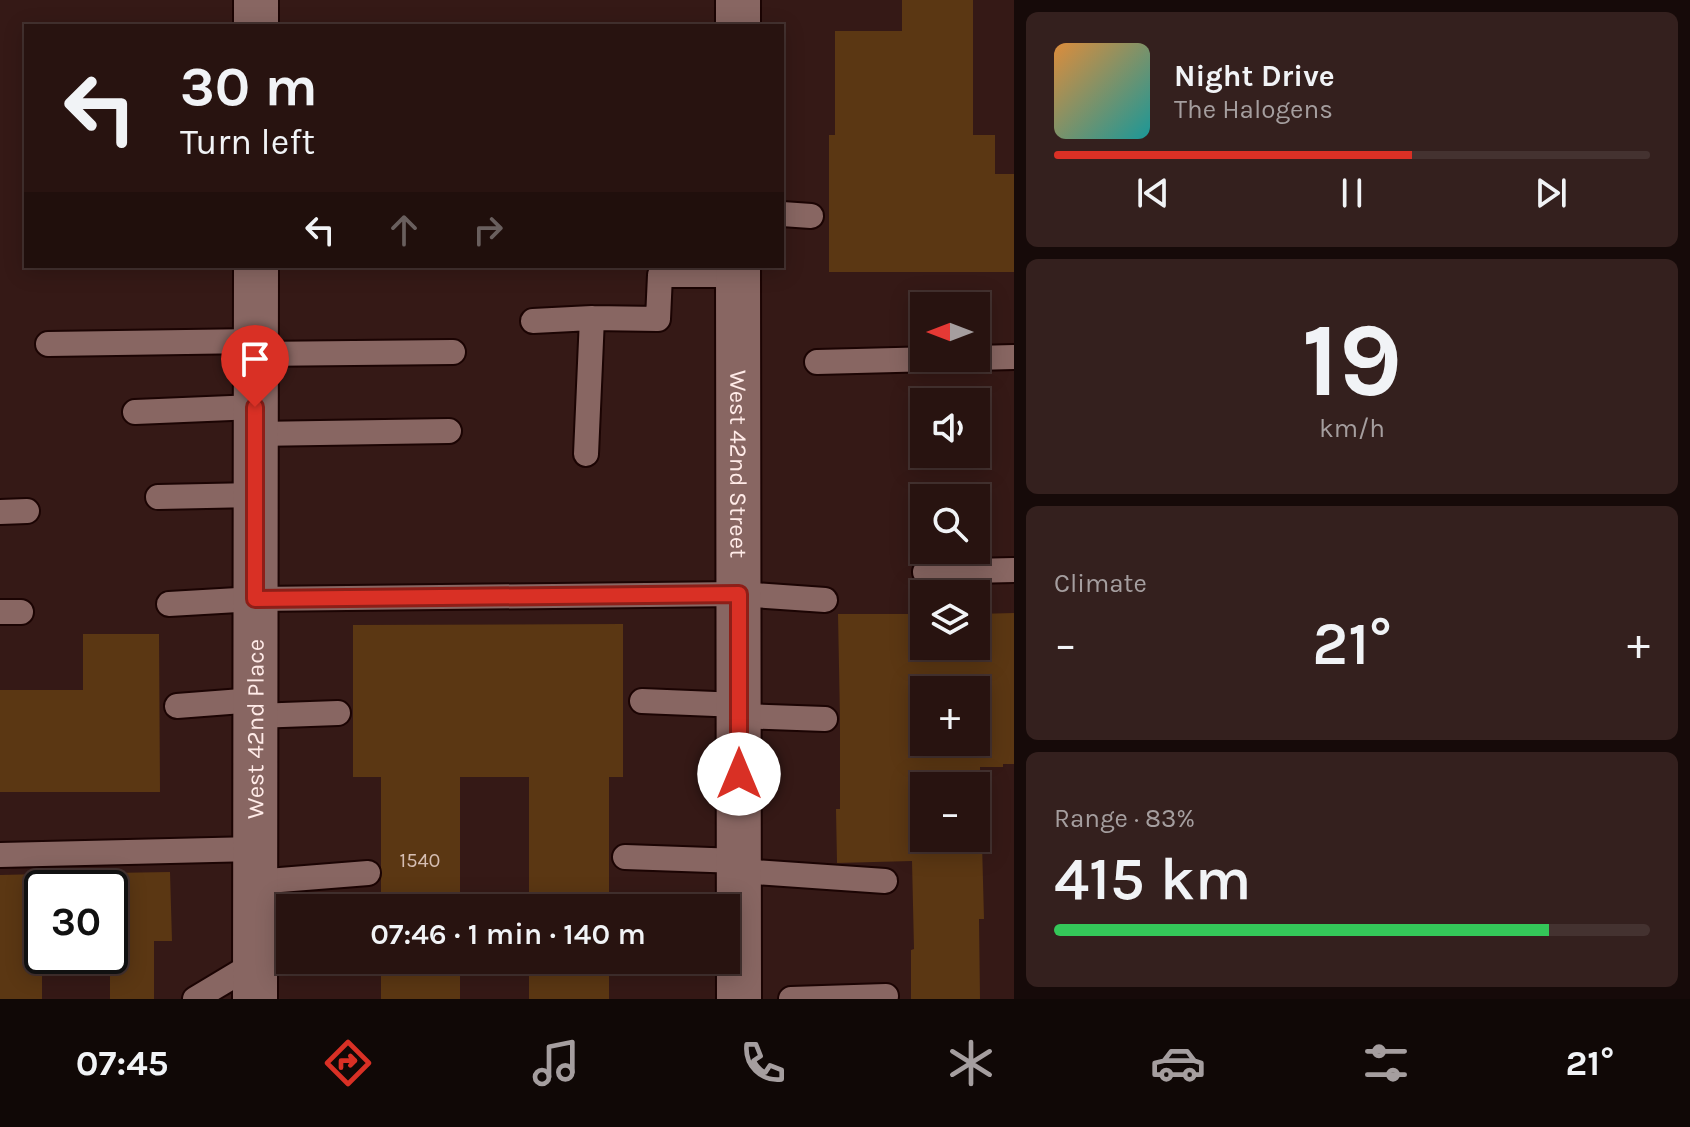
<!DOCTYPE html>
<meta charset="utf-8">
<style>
:root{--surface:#281310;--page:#34201e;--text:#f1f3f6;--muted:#a59e9f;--line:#443230;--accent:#d93025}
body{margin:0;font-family:Karla,sans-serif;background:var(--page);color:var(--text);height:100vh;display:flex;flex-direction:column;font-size:30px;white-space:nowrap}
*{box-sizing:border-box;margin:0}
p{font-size:26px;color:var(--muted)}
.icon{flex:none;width:44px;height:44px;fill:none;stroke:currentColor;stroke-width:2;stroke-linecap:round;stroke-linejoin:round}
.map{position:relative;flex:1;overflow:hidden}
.sheet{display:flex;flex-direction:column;gap:12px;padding:12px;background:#160a09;width:676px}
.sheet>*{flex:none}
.guide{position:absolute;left:24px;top:24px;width:760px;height:244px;border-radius:0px;box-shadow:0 4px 20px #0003,0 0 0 2px var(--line);background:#281310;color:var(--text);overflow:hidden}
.needle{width:52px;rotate:270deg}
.fabs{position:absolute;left:910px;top:292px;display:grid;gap:16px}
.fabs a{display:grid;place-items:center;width:80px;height:80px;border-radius:0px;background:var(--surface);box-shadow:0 4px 20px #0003,0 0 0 2px var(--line);font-size:40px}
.speed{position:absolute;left:24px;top:870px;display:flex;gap:16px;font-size:40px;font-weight:700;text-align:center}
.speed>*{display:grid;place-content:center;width:104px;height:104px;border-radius:50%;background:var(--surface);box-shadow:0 4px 20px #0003,0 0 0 2px var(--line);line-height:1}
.speed .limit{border:4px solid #111;border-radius:12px;background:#fff;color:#111}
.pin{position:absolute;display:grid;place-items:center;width:68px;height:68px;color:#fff;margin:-82px -34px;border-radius:50% 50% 50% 0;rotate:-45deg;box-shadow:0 0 8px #0007}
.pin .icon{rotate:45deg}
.me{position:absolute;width:88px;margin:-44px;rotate:0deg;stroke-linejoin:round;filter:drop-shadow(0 0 6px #0008)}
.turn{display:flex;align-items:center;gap:28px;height:168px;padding:0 24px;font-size:36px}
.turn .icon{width:104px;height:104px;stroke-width:2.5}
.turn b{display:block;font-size:56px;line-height:68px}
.lanes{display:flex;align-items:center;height:76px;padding:0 24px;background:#0003;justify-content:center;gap:40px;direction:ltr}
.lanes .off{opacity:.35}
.big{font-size:60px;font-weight:600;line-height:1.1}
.sheet .tile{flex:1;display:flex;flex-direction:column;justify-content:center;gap:12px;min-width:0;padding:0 28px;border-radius:12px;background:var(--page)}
.sheet .dial{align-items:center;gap:0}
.dial b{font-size:104px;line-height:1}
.song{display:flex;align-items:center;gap:24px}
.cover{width:96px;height:96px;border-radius:12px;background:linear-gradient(135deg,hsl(30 70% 55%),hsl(180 70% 35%))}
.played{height:8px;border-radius:4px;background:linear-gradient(90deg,var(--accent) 60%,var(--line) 60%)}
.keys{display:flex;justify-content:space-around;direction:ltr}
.heat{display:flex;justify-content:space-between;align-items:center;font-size:44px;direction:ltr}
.charge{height:12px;border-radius:6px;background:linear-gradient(90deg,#34c759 83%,var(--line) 0)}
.trip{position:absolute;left:276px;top:894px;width:464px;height:80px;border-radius:0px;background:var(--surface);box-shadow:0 4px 20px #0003,0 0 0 2px var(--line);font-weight:600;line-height:80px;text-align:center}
.menu{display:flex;height:128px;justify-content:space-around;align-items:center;background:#100806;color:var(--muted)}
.menu .icon{width:56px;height:56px}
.menu .active{color:var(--accent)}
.menu b{font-size:36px;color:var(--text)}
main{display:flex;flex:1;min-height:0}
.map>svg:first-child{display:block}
.building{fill:#5b3713;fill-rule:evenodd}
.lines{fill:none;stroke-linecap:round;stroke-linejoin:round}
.service-casing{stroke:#1b0403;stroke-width:28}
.minor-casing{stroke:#1b0403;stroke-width:48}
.service{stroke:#886662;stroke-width:24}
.minor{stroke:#886662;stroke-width:44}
.route-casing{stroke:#8d1f18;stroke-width:20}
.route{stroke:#d93025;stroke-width:14}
.labels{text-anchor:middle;stroke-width:6;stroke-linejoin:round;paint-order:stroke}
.number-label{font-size:20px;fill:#d6beb3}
.street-label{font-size:24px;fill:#ffebe8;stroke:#2a0f0d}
</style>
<main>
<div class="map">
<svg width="1014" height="999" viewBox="0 0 1014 999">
<rect width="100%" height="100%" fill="#351916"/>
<path class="building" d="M902,0H973V135H995V174H1014V272H829V135H835V31H902Z
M1014,613V764H1003V767H980L984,919H979L980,999H911V950L914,949L912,861L837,863L836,809H840V719L838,614H924V646H976V614ZM924,690H976V742H924ZM924,786H976V838H924Z
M623,624V777H609V908H529V777H460V908H381V777H353V625Z
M83,634H159L160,792H0V690H83Z
M170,872L172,941H154V999H110V873Z
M42,874V999H0V875Z
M381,960H460V999H381Z
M529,960H609V999H529Z"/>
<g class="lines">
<g class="service-casing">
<path id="service" d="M782,214L811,216
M533,321L592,318L658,319L660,275H738
M48,344L255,341
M255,354L453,352
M817,362L1014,357
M135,412L255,407
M255,434L449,431
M586,454L592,318
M158,497L255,495
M0,512L27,511
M925,572L1014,570
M169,604L255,599L739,594L825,600
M0,612H21
M642,701L739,705
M177,706L255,700
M255,716L338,713
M739,716L825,719
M0,855L255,849
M625,857L739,861
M739,871L885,881
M255,882L368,873
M195,999L255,963
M791,999L886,996"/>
</g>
<g class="minor-casing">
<g id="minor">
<path d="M738,0V26"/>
<path d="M256,26V0"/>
<path id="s1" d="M738,266L739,999"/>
<path id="s2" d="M255,999L256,266"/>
</g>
</g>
<use href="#service" class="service"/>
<use href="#minor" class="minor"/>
</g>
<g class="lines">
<g class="route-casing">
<path id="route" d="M255,407V599L739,594V774"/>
</g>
<use href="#route" class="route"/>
</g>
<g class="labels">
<g class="number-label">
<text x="420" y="867">1540</text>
</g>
<g class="street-label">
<text dy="8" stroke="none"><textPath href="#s1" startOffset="198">West 42nd Street</textPath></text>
<text dy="8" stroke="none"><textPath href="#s2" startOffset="270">West 42nd Place</textPath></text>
</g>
</g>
</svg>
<div class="fabs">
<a><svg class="needle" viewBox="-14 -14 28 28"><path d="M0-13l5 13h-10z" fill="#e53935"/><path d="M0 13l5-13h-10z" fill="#a59e9f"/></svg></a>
<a><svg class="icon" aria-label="sound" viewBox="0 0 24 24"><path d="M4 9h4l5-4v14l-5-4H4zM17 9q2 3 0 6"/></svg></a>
<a><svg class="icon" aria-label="search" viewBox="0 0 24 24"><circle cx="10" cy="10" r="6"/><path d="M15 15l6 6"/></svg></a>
<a><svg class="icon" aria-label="layers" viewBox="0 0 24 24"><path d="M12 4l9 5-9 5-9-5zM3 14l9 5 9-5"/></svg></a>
<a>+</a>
<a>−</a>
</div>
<div class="speed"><div class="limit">30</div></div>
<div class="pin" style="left:255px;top:407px;background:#d93025"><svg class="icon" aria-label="arrive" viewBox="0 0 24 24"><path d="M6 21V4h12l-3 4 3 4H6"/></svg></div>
<svg class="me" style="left:739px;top:774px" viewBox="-20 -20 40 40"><circle r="19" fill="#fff"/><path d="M0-13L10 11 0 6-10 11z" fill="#d93025"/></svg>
<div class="trip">07:46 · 1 min · 140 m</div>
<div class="guide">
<div class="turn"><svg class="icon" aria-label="left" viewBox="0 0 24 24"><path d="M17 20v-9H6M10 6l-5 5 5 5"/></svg><div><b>30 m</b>Turn left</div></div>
<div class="lanes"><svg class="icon" aria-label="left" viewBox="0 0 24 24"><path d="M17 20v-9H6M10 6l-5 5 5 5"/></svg><svg class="icon off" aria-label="ahead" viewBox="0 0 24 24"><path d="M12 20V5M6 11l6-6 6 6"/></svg><svg class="icon off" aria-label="right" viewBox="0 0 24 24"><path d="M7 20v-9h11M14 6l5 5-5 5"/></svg></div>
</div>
</div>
<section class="sheet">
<div class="tile">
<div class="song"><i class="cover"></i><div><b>Night Drive</b><p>The Halogens</p></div></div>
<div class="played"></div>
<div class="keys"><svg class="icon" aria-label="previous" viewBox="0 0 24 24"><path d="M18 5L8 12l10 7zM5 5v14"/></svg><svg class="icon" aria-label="pause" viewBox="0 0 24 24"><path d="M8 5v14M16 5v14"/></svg><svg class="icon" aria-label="next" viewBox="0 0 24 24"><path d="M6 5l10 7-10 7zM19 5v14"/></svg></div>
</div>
<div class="tile dial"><b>19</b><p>km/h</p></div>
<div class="tile"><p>Climate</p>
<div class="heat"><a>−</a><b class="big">21°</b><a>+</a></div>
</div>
<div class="tile"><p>Range · 83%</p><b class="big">415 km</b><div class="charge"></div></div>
</section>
</main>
<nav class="menu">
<b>07:45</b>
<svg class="icon active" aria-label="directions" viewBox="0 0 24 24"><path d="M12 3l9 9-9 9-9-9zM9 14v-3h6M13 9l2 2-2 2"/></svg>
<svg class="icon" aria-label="music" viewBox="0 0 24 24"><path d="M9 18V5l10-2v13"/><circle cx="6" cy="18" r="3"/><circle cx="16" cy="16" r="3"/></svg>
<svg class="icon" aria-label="phone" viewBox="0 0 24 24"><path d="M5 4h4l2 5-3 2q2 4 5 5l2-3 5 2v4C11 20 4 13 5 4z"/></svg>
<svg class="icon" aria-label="climate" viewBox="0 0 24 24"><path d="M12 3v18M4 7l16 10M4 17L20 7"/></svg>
<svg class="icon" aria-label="car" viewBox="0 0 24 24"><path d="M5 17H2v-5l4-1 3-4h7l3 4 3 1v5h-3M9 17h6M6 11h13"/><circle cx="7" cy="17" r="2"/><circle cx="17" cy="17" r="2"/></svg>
<svg class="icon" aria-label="filters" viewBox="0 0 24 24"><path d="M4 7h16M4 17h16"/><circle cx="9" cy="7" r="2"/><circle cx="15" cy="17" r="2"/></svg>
<b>21°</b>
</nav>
